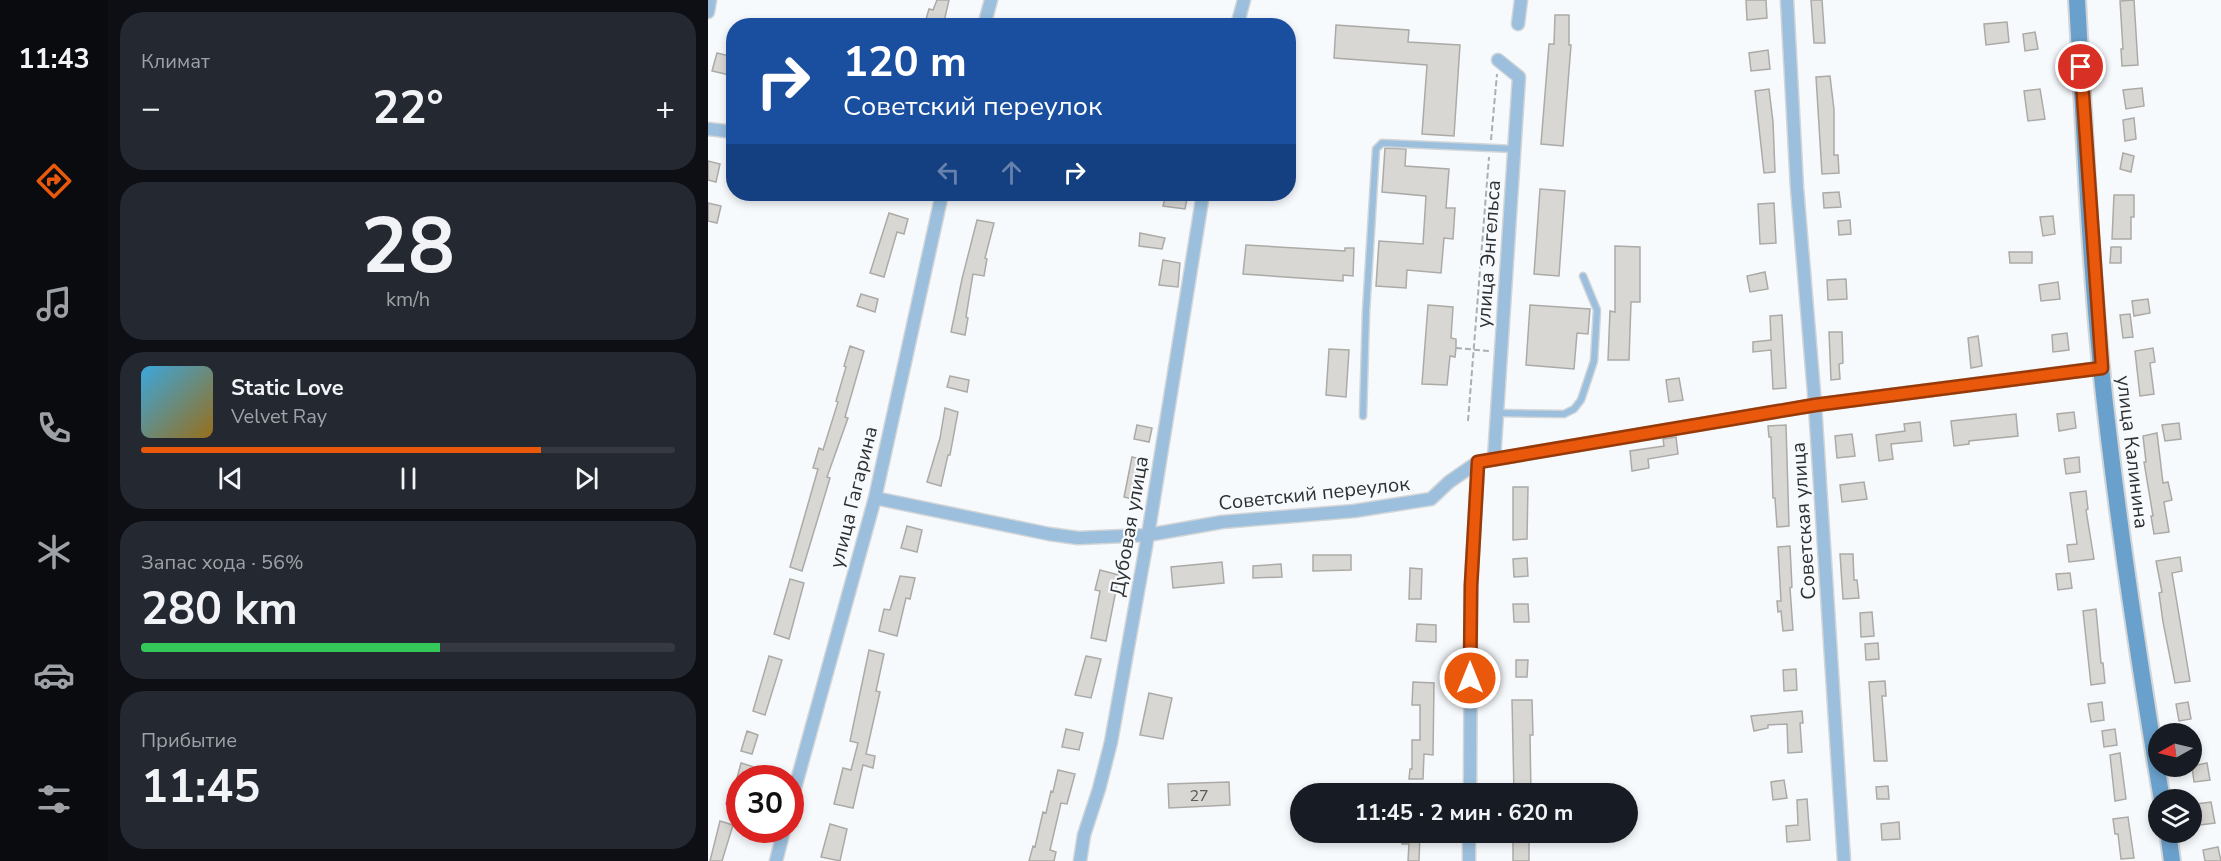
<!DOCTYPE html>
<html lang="ru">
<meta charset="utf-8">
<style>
:root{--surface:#171b24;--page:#242831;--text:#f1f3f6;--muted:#9ea1a6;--line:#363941;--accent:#ea580c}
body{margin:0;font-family:"Nunito Sans",sans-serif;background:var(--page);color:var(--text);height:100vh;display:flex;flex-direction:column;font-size:22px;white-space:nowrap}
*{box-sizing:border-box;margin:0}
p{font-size:20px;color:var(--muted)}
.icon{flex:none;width:33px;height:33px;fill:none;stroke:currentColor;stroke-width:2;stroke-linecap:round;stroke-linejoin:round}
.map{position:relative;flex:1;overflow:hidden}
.drawer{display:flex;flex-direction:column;gap:12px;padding:12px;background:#0d0f14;width:600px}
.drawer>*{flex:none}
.banner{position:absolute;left:18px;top:18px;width:570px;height:183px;border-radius:24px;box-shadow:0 3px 9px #0003;background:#1a4fa0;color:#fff;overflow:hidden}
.needle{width:39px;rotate:262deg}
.fabs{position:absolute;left:1440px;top:723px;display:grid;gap:12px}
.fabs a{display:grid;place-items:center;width:54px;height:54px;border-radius:50%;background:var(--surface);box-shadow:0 3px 9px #0003;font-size:30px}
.speed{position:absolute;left:18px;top:765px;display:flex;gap:12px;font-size:30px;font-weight:700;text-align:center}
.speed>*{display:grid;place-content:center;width:78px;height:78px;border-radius:50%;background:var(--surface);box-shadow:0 3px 9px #0003;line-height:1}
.speed .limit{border:9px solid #d22;background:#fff;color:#111}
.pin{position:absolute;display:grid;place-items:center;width:51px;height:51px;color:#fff;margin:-26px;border:3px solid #fff;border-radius:50%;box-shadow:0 2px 6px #0007}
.me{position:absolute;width:66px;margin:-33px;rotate:0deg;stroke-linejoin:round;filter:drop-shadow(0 0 4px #0008)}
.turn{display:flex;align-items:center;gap:21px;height:126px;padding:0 18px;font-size:27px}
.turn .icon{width:78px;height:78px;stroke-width:2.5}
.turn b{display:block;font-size:42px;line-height:51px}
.lanes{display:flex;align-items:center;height:57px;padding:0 18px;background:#0003;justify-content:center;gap:30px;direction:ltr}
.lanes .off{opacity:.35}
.big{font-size:45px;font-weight:700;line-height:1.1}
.drawer .widget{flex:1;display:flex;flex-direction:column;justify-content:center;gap:9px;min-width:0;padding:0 21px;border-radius:24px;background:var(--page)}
.drawer .dial{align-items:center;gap:0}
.dial b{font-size:78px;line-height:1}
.song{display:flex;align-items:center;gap:18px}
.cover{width:72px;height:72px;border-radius:9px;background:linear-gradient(135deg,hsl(200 70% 55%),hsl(40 70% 35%))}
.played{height:6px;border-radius:3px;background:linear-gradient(90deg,var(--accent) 75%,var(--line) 75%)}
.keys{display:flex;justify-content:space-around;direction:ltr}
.heat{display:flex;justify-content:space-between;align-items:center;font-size:33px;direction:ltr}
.charge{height:9px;border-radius:4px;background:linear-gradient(90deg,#34c759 56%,var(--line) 0)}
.trip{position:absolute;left:582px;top:783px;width:348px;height:60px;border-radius:30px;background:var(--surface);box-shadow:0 3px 9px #0003;font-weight:700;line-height:60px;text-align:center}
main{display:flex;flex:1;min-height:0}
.tab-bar{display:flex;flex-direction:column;width:108px;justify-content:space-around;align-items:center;background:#090b0e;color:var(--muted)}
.tab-bar .icon{width:42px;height:42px}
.tab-bar .active{color:var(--accent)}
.tab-bar b{font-size:27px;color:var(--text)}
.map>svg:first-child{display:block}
.building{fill:#d9d7d4;stroke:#acaaa7;stroke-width:1.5}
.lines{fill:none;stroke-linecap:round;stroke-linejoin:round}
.lane-casing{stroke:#d3d6d8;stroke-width:9}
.street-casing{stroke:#d3d6d8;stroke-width:15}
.secondary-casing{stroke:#d3d6d8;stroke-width:20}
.path{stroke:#acaeb0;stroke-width:2;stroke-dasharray:6 3;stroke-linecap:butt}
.lane{stroke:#9bbfdc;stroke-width:6}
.street{stroke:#9bbfdc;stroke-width:12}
.secondary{stroke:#6aa1cc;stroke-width:16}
.route-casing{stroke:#983908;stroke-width:15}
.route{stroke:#ea580c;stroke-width:10}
.labels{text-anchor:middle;stroke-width:4.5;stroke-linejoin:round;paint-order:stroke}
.number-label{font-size:16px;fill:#5a5a5a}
.street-label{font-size:20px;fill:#2f3031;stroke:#f7fafd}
</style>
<main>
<nav class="tab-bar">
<b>11:43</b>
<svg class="icon active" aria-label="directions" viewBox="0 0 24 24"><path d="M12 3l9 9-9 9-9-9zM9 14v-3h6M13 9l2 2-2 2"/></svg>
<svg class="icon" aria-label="music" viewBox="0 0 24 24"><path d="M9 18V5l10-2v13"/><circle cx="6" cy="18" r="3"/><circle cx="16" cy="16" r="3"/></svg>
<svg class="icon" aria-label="phone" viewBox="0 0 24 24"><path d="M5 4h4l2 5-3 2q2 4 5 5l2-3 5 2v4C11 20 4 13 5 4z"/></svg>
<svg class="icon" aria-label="climate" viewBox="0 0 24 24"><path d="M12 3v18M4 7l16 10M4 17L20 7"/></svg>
<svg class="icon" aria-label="car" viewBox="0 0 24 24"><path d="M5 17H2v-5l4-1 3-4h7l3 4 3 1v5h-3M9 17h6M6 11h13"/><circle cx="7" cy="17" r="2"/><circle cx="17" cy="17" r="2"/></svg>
<svg class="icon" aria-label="filters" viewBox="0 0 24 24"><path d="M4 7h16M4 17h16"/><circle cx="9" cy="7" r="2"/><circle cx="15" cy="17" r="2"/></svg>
</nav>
<section class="drawer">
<div class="widget"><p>Климат</p>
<div class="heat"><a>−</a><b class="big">22°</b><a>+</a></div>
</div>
<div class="widget dial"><b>28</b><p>km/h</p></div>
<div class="widget">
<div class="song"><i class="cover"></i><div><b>Static Love</b><p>Velvet Ray</p></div></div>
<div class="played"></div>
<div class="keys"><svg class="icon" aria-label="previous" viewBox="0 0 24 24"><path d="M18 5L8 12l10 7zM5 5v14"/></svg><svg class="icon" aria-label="pause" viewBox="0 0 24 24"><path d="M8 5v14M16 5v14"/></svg><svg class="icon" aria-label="next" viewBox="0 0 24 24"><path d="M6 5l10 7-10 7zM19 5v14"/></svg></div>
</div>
<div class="widget"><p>Запас хода · 56%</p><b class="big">280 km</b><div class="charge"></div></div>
<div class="widget"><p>Прибытие</p><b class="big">11:45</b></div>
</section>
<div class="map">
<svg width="1513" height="861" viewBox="0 0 1513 861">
<rect width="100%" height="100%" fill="#f7fafd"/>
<path class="building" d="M229,0H241L235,26H216L221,9L225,10Z
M1038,0H1058L1059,18L1039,20Z
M1103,0H1114L1117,43H1106Z
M1426,0L1430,65L1414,66L1413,49H1415L1412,1Z
M847,15H861V45H863L855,146L833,144L841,44H846Z
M1299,22L1301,42L1278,45L1276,24Z
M628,25L701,30L700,42L752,45L746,136L714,134L719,65L626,58Z
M1327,32L1330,49L1317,51L1315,34Z
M1060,50L1062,69L1043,71L1041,53Z
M9,53L26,57V76L4,71Z
M1122,76L1126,110V155H1130L1131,173L1114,174L1108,77Z
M1434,88L1436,106L1418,109L1415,90Z
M1061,89L1065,122L1067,172L1056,173L1047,91Z
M1332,89L1337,119L1320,121L1316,91Z
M1426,118L1428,139L1417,141L1415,120Z
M677,148L698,149L697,166L741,169L738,208H747L745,239L736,238L733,273L699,270L698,288L668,286L671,241L715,244L718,196L674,192Z
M1415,153L1426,156L1423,172L1412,169Z
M0,161L12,164L8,182L0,180Z
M832,189L857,191L851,276L826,274Z
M1131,192L1133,207L1116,208L1115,193Z
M458,194H480L477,209L455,206Z
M1406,195H1426V217H1423V239H1404Z
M0,203L13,206L9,223L0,221Z
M1066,203L1068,243L1052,244L1050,204Z
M181,213L200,219L196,234L189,232L176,277L162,273Z
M1345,216L1347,234L1335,236L1332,217Z
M269,220L286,223L277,258L279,259L276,276L265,274L258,317L260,318L257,335L243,332L254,279Z
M1142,220L1143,234L1131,235L1130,221Z
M432,233L457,238L454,249L431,246Z
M538,245L637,251V248H646L645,276L635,275V281L535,274Z
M907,246L932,247V302H923L921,360H900L902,311L907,312Z
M1403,247H1413V263H1402Z
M1301,252H1324V263H1302Z
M455,260L472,263L470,287L451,285Z
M1057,272L1060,289L1042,292L1039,276Z
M1138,279L1139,299L1120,300L1119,280Z
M1350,282L1352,299L1333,301L1331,285Z
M153,294L170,299L167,312L149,306Z
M1440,299L1442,313L1426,316L1424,301Z
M720,305L745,307L743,338L748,339V348L747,357L742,356L739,385L714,384Z
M822,305L882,309L880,334L869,333L866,369L818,365Z
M1422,314L1425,337L1415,338L1412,315Z
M1074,315L1078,388L1065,389L1063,350L1045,352V342L1063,340L1062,316Z
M1121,332H1134L1135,363L1131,364L1132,379L1123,380Z
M1359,333L1361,350L1345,352L1344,335Z
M1270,336L1274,366L1263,368L1260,338Z
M142,346L156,351L137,417L140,418L119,477L122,478L94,571L82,567L110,469L105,468L111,448L115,450L130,402L128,401L138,367L136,366Z
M1445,348L1447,362L1442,363L1446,394L1432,396L1427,351Z
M621,349L641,350L638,397L618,395Z
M242,376L261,380L259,392L239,387Z
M971,378L975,400L961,402L958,380Z
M237,408L250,412L242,455H240L233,486L219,482L232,438Z
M1366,412L1368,428L1351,431L1349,414Z
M1308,414L1310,436L1261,441V444L1246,446L1243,421Z
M1212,422L1214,441L1183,444L1185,459L1171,461L1168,435L1197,431L1196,424Z
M1471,423L1473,439L1457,441L1454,425Z
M429,425L444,428L441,442L426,439Z
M1078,425L1081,526L1069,527L1067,498H1065L1063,437H1061L1060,426Z
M1449,433L1455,483L1460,482L1464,500L1456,502L1461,532L1446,534L1443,516H1445L1436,462H1438L1435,436Z
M1144,434L1147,456L1129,458L1127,436Z
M968,437L970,454L940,459L941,468L924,471L922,451L956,446L955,439Z
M424,457L438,460L428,500L416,497Z
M1371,457L1372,472L1358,474L1356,459Z
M1156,482L1159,499L1134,502L1132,485Z
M805,487H820L819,539L805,540Z
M1378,491L1380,509L1378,510L1386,559L1361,562L1359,545L1369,544L1362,493Z
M199,526L214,530L209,552L193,548Z
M1082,546L1084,587L1082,588L1085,630L1075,631L1073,611L1070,612L1069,601H1073L1070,547Z
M1132,554H1145L1146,580H1149L1151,598L1135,599Z
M605,555H643V570L605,571Z
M1472,557L1474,571L1464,573L1482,681L1467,683L1455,622L1451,593L1454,592L1448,561Z
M819,558L820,576L806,577L805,559Z
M514,562L516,583L465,588L463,567Z
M573,564L574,577L545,578V566Z
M702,568L714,569L713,599H701Z
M392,570L411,575L398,641L383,638L392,591L387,590Z
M1362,573L1364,588L1350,590L1348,574Z
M192,576L207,578L202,599L198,598L189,636L171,631L176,609L182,610Z
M82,579L96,583L81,639L66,634Z
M805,604H820L821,622H806Z
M1388,609L1393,663H1395L1397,683L1383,685L1375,611Z
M1164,612L1166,636L1153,637L1152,613Z
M709,624L728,625V642L708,641Z
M1170,643L1171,659L1158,660L1157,644Z
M161,650L176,654L168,691L172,692L158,754L167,756L165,768L155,765L145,808L126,804L135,768L143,770L150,743L142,741Z
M61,656L74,660L57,715L45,711Z
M378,656L393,659L383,698L367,695Z
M808,660H820L819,677H808Z
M1088,669L1089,690L1076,691L1075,670Z
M1177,681L1178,696H1174L1179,761H1166L1161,682Z
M705,682L726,683L725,755L716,754L715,779H701L702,769H704V740H712V705H704Z
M441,693L464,698L455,739L432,735Z
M804,700H824L825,735H822L823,794H806Z
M1394,702L1396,720L1383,722L1380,704Z
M1480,702L1483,719L1471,721L1468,704Z
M1094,711L1095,723H1092L1094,752L1080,753L1079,724L1060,725V728L1046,731L1043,716Z
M358,729L375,733L371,750L354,747Z
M1407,729L1409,745L1396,747L1394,731Z
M39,731L50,735L44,754L33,751Z
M1412,753L1418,799L1407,801L1402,755Z
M33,763L46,767L42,778H29Z
M1499,763L1502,780L1486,782L1484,766Z
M350,770L367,774L359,804L353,803L342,850L348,852L346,861H321L325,846L327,847L335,812L338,813L343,791L345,792Z
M1076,780L1079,798L1065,800L1063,782Z
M521,782L522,805L461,808L460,784Z
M1180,786L1181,799H1169L1168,787Z
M22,791L32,794V808L18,804Z
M1099,799L1102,840L1079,842L1078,826L1090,825L1089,800Z
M1503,802L1507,823L1492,825L1488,804Z
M1420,817L1426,858L1413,859L1410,834H1407L1405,819Z
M12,821L25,825L14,861H2Z
M1191,822L1192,839L1174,840L1173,824Z
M122,824L139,829L132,861L113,857Z
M694,832H712L711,861H700L701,844H694Z
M805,832H821V861H805Z
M1510,847L1513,861H1497L1495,850Z"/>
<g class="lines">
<g class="lane-casing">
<path id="lane" d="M789,413L856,414L866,409L873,400L886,361L889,310L875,276
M655,416L658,312L668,149L674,143L806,149"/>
</g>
<g class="street-casing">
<path id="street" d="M1079,0L1089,188L1107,405L1136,861
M0,12L2,0
M810,24L813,0
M276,26L283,0
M529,26L536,0
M0,129L26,132
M786,459L811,77L790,60
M167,498L341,534L370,538L440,535L514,522L646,511L723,499L741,482L770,462L1107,405L1393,368
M762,794L763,586L770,462
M82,806L167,498L234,194
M68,861L76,830
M372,861L376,835L391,789L403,742L440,535L495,194
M761,861V832"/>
</g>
<g class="secondary-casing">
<path id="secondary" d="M1369,0C1376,122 1381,245 1393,367C1408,512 1430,656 1454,800
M1460,832L1464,861"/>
</g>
<path class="path" d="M783,140L789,74
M748,348L781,351
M760,421L781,157"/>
<use href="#lane" class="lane"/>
<use href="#street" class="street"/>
<use href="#secondary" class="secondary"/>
</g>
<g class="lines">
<g class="route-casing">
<path id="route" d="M762,678L763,586L770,462L1107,405L1394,368L1373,67"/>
</g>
<use href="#route" class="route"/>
</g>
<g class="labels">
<g class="number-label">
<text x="491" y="801">27</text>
</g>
<g class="street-label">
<text transform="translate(780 254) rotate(-86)" y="7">улица Энгельса</text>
<text transform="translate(1425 452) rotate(83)" y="7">улица Калинина</text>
<text transform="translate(606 493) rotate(-6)" y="7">Советский переулок</text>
<text transform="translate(145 497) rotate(-76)" y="7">улица Гагарина</text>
<text transform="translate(1095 521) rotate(-94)" y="7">Советская улица</text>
<text transform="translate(421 526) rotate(-80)" y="7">Дубовая улица</text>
</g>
</g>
</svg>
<div class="fabs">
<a><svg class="needle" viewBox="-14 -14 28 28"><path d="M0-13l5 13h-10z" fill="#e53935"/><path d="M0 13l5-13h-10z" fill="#9ea1a6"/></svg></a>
<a><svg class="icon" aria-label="layers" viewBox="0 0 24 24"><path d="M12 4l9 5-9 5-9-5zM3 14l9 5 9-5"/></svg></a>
</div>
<div class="speed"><div class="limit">30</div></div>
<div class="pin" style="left:1373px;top:67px;background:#d93025"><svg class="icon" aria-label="arrive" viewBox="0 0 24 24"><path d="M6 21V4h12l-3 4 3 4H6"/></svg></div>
<svg class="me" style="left:762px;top:678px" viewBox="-20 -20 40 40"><circle r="17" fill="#ea580c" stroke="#fff" stroke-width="3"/><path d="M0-11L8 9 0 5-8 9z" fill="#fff"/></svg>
<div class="trip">11:45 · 2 мин · 620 m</div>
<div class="banner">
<div class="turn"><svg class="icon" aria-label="right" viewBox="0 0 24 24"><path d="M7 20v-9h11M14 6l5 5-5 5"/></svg><div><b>120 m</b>Советский переулок</div></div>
<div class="lanes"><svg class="icon off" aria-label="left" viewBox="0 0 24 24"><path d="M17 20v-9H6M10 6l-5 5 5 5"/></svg><svg class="icon off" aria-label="ahead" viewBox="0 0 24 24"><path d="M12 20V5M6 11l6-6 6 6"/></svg><svg class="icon" aria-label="right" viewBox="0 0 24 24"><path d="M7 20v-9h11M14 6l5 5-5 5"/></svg></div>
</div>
</div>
</main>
